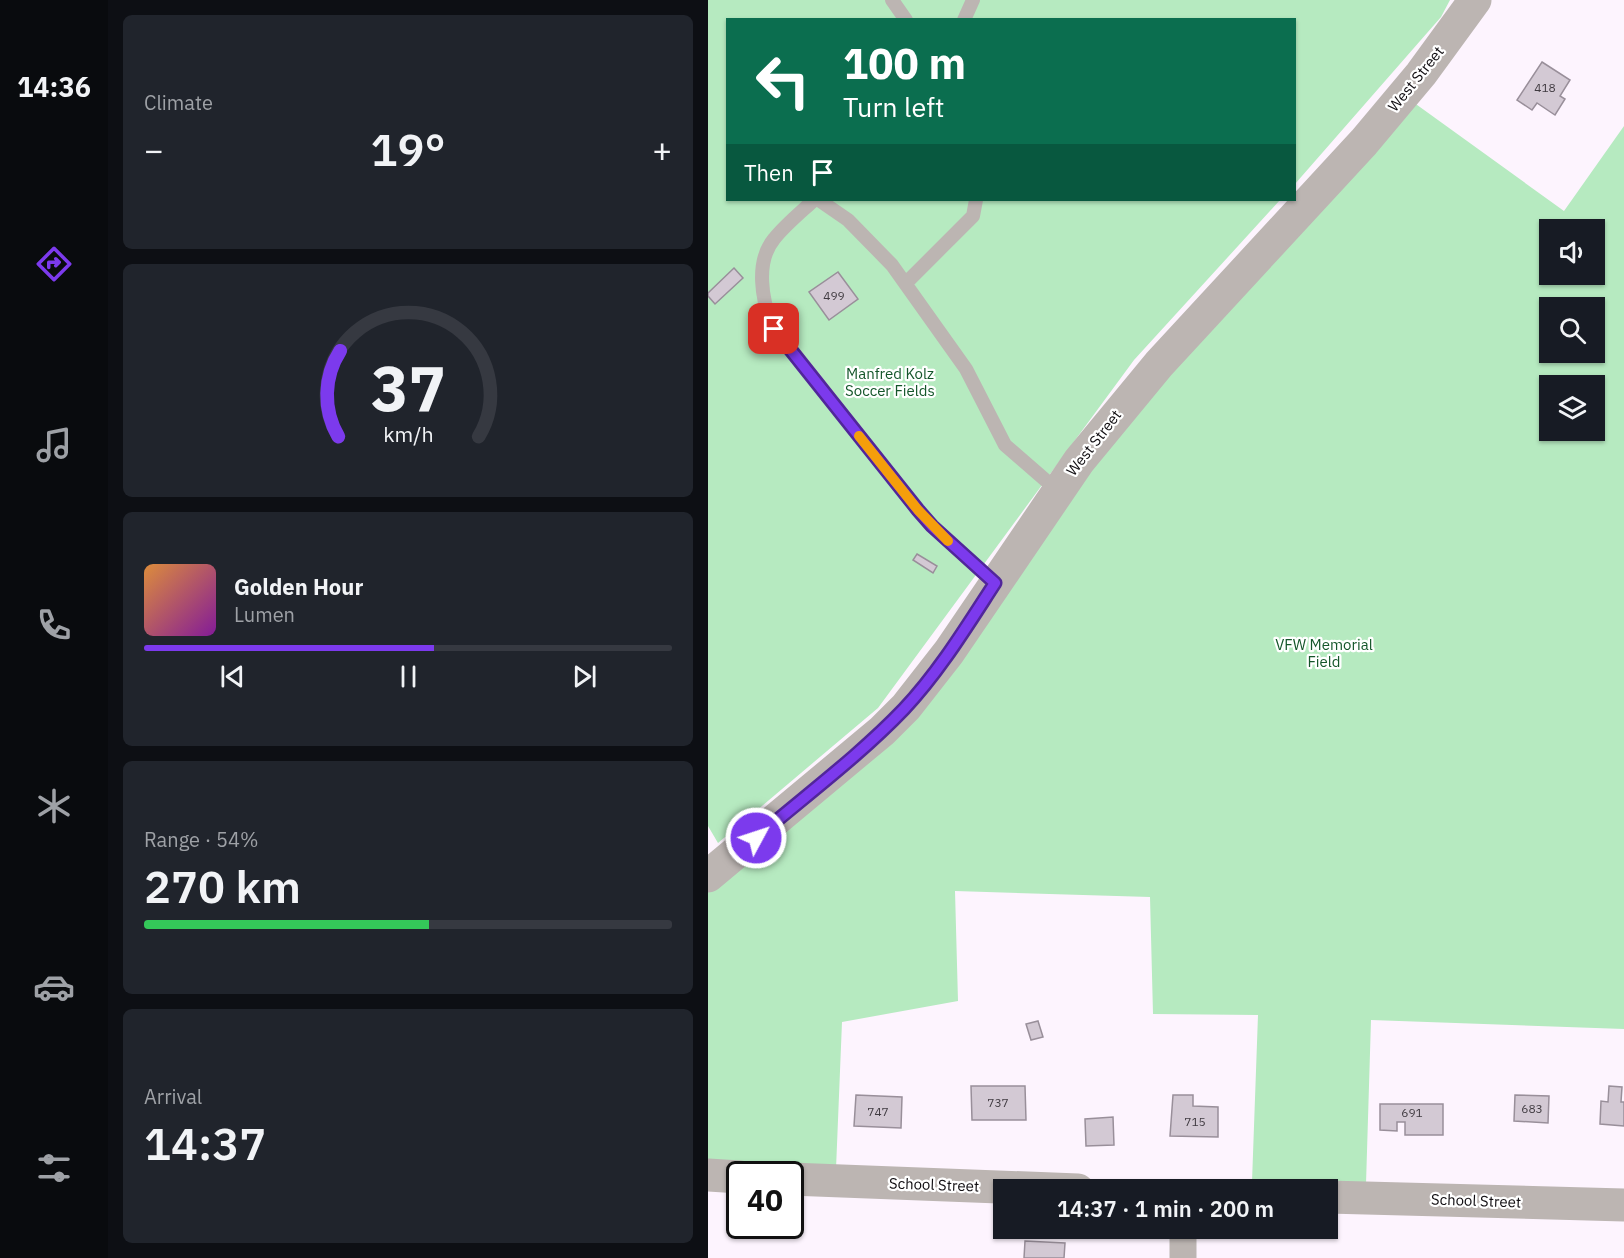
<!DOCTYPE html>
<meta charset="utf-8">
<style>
:root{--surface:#171b24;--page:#20242c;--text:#f1f3f6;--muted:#9ea1a6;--line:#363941;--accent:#7c3aed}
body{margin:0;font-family:"IBM Plex Sans",sans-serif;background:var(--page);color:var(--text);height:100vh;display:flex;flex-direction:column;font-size:22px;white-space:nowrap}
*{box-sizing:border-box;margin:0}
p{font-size:20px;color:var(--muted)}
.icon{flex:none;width:33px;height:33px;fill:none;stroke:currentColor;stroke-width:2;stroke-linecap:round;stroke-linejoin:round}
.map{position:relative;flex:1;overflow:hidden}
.drawer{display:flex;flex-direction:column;gap:15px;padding:15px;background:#0d0f14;width:600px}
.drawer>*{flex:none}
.top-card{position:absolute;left:18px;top:18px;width:570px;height:183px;border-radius:0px;box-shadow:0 2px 4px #0004;background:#0b6e4f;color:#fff;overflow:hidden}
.fabs{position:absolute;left:831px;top:219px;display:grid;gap:12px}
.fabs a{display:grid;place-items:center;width:66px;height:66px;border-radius:0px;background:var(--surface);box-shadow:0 2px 4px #0004;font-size:30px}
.speed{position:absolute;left:18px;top:1161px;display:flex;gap:12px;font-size:30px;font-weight:700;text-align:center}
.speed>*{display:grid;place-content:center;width:78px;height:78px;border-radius:50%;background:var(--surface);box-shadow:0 2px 4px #0004;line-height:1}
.speed .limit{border:3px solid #111;border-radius:9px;background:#fff;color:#111}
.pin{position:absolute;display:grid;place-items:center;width:51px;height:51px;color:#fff;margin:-26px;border-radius:12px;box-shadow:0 3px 9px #0006}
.me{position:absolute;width:66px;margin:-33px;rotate:50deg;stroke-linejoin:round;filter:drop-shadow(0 0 4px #0008)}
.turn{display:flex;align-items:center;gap:21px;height:126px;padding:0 18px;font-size:27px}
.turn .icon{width:78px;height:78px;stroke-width:2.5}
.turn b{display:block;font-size:42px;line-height:51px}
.then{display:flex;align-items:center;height:57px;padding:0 18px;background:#0003;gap:12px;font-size:22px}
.big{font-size:45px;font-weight:600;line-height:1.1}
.drawer .tile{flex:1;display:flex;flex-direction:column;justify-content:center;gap:9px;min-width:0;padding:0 21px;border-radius:9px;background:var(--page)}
.drawer .dial{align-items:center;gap:0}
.dial svg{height:156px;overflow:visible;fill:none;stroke:var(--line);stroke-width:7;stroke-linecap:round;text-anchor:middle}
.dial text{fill:var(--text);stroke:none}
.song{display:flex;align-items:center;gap:18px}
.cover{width:72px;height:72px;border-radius:9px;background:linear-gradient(135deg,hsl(30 70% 55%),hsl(290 70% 35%))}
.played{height:6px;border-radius:3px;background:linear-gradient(90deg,var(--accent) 55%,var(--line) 55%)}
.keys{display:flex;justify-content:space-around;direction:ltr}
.heat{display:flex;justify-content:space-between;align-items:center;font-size:33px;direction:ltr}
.charge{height:9px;border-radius:4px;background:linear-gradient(90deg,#34c759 54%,var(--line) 0)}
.trip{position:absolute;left:285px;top:1179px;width:345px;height:60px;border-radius:0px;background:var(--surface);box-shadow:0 2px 4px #0004;font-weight:600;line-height:60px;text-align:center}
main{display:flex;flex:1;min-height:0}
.tab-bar{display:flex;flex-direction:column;width:108px;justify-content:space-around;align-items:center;background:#090b0e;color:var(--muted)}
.tab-bar .icon{width:42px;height:42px}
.tab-bar .current{color:var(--accent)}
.tab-bar b{font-size:27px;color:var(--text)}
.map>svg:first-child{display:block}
.green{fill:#b6eac0;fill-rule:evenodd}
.building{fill:#d3c9d4;stroke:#998f9a;stroke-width:1.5}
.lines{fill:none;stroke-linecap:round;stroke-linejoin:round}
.service{stroke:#bcb5b2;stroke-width:14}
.minor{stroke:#bcb5b2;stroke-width:27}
.tertiary{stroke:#bcb5b2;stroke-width:33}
.route-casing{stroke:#51269a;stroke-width:15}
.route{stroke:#7c3aed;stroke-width:10}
.slow{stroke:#f59e0b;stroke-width:10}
.labels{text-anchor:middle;stroke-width:4.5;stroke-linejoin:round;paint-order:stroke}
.number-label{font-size:12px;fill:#403b41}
.street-label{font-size:15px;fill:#0f0c10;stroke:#fff}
.park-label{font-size:15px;fill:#14562a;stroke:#fff}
</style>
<main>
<nav class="tab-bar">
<b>14:36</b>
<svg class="icon current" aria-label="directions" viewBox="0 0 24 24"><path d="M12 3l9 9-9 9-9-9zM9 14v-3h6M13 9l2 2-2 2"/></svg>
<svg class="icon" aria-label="music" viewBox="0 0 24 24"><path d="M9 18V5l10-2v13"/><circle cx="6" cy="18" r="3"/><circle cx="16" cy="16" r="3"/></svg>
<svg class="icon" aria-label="phone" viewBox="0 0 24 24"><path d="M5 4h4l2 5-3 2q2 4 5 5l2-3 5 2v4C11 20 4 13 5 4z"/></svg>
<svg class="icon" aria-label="climate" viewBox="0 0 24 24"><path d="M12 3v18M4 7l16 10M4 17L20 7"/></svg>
<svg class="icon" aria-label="car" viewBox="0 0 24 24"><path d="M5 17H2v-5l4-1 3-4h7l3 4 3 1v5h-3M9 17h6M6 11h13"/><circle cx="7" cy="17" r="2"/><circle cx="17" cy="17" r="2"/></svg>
<svg class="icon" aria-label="filters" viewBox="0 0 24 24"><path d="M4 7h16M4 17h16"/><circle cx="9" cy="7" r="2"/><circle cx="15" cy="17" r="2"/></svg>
</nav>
<section class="drawer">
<div class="tile"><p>Climate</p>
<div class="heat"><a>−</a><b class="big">19°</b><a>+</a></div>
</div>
<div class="tile dial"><svg viewBox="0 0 100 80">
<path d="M14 69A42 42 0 1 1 86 69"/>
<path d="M14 69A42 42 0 0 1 15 25" stroke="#7c3aed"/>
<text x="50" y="56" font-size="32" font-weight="700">37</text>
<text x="50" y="72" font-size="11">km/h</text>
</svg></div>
<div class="tile">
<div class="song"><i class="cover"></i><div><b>Golden Hour</b><p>Lumen</p></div></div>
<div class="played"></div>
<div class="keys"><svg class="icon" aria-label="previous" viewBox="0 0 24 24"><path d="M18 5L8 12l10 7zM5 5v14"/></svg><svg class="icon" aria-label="pause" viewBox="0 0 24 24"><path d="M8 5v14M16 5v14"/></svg><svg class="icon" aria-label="next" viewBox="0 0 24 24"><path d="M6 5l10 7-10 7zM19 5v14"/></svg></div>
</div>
<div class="tile"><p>Range · 54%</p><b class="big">270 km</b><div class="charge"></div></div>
<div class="tile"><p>Arrival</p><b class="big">14:37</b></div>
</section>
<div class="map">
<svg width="916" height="1258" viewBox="0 0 916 1258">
<rect width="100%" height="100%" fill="#fdf4fe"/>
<path class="green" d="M0,0H742L733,17L587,184L586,20H20V200H572L426,360L170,708L10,843L0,826Z
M705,102L856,211L916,126V1029L663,1020L658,1184L544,1182L550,1015L445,1014L442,897L247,891L250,1001L134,1022L128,1169L0,1165V890L85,823L417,420ZM842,230H886V274H842ZM842,308H886V352H842ZM842,386H886V430H842Z"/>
<path class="building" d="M834,62L862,80L852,96L857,99L847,115L829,103L824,110L809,100Z
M26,268L35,278L7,304L0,296V293Z
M130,272L150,299L121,320L101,292Z
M209,554L229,566L225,573L205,560Z
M330,1021L335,1037L323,1040L318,1024Z
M263,1086H317L318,1120H264Z
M901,1086L914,1087L913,1102H916V1126L892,1124L893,1101L900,1102Z
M148,1095L194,1097L193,1128L146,1126Z
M465,1095H485V1106L510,1107V1137L462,1136Z
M807,1095L841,1096L840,1123L806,1121Z
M672,1104H735V1135H697V1122H689V1131L672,1130Z
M405,1117L406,1145L378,1146L377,1119Z
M317,1241L357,1243L356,1258H316Z"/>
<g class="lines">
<path class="service" d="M184,0L198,20
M256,20L265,0
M106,200C93,212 77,225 66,239C47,262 54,300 64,325L210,510L224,526L287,583
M111,200L140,220L184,265L258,369L297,445L350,491
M198,283L265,216L268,200"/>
<path class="minor" d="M475,1258V1228"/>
<path class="tertiary" d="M0,876L174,731L198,707L241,652L371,461L451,364L656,142L713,74L767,0
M0,1175L32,1177
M82,1179L370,1190
M620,1197L916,1205"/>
</g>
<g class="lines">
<g class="route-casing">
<path id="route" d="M48,838C97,796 151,756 196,709C231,672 259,626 287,583L224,526L210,510L66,329"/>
</g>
<use href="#route" class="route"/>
<path class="slow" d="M151,436L210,510L240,541"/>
</g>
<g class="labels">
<g class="number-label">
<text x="837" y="92">418</text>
<text x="126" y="300">499</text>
<text x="290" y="1107">737</text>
<text x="824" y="1113">683</text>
<text x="170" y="1116">747</text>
<text x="704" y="1117">691</text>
<text x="487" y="1126">715</text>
</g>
<g class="street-label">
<text transform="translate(708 79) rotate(-51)" y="5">West Street</text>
<text transform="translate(386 443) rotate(-52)" y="5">West Street</text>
<text transform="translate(226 1185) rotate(2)" y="5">School Street</text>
<text transform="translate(768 1201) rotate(2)" y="5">School Street</text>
</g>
<g class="park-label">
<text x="182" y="379">Manfred Kolz<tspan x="182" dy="17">Soccer Fields</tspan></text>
<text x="616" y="650">VFW Memorial<tspan x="616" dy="17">Field</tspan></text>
</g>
</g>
</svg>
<div class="fabs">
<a><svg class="icon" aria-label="sound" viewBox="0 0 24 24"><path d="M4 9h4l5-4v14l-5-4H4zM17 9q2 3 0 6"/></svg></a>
<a><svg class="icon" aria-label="search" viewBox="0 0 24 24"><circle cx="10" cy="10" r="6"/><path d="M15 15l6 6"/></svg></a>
<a><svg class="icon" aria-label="layers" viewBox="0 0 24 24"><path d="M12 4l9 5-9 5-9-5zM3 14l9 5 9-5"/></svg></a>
</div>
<div class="speed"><div class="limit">40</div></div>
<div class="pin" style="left:66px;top:329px;background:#d93025"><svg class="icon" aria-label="arrive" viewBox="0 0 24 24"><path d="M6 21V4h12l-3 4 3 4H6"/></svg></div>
<svg class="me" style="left:48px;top:838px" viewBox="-20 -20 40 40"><circle r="17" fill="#7c3aed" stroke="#fff" stroke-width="3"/><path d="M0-11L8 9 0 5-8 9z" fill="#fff"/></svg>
<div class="trip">14:37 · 1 min · 200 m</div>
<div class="top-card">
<div class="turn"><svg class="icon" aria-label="left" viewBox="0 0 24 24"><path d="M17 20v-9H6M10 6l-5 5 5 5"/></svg><div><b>100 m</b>Turn left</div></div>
<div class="then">Then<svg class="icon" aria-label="arrive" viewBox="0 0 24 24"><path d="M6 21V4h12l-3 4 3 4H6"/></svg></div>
</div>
</div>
</main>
